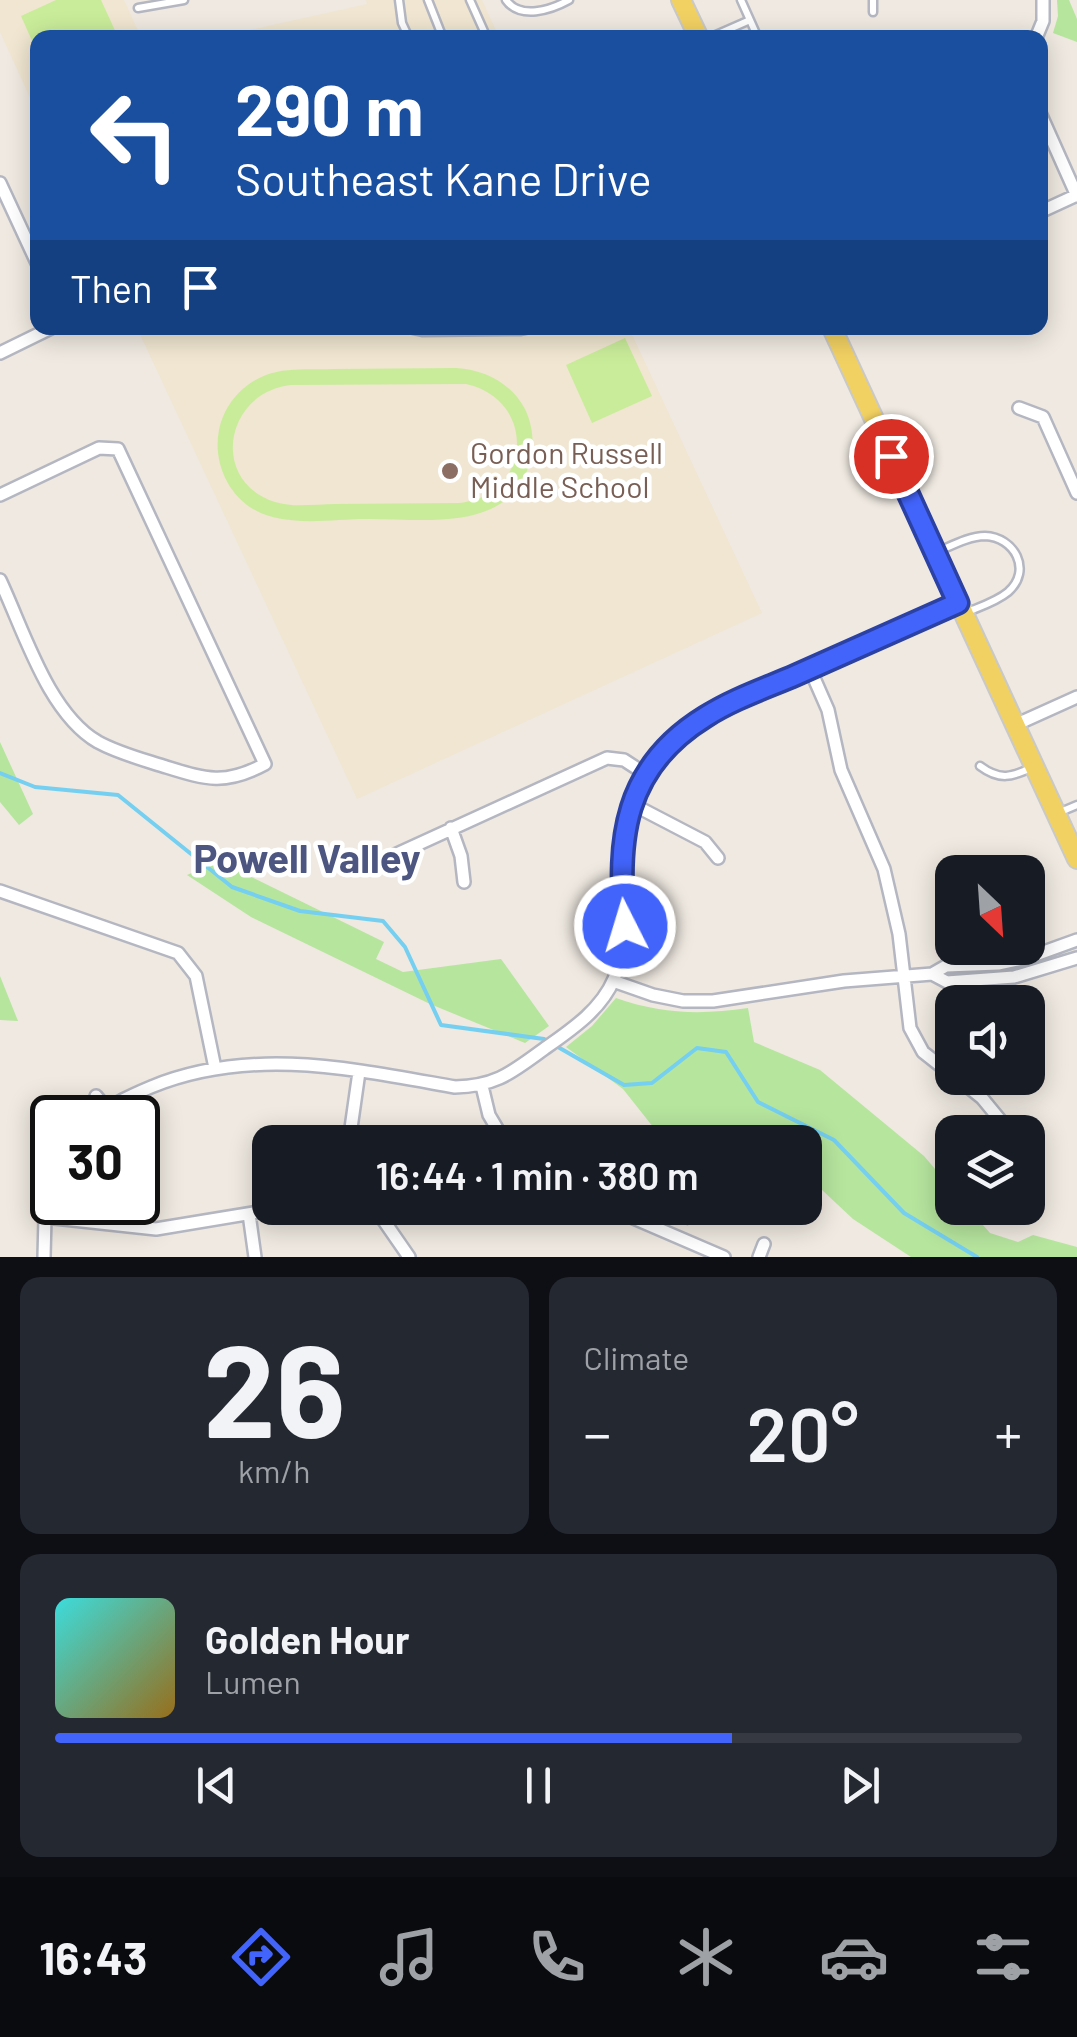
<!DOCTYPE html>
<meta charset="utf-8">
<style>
:root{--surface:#171b24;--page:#242831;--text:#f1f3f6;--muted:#9ea1a6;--line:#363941;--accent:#4264fb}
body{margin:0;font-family:Barlow,sans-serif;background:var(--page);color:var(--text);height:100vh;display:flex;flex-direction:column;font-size:38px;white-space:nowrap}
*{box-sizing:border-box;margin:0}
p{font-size:32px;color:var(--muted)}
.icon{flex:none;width:55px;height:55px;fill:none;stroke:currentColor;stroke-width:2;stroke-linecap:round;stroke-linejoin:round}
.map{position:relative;height:1257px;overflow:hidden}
.drawer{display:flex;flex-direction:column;gap:20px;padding:20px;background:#0d0f14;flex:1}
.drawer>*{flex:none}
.top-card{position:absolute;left:30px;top:30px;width:1018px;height:305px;border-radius:20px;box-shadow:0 5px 25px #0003;background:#1a4fa0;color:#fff;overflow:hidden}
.needle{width:65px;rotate:155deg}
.tools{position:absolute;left:935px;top:855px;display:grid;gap:20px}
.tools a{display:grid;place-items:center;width:110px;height:110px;border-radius:20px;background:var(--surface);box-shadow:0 5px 25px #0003;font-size:50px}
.speed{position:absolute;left:30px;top:1095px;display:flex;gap:20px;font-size:50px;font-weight:700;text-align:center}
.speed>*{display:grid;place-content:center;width:130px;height:130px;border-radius:50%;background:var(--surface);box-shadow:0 5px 25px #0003;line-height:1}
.speed .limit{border:5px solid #111;border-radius:15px;background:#fff;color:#111}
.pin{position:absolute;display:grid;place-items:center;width:85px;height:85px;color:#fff;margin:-42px;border:5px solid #fff;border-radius:50%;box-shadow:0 2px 10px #0007}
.me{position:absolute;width:110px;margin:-55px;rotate:355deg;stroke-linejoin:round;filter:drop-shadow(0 0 8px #0008)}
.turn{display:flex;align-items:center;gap:35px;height:210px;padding:0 40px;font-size:45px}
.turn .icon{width:130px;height:130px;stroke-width:2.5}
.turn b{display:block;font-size:70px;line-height:85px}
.then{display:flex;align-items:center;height:95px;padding:0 40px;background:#0003;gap:20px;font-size:38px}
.big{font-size:75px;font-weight:600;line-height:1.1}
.drawer .widget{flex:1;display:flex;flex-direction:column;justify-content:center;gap:15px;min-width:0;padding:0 35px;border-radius:20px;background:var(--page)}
.drawer .dial{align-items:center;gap:0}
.dial b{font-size:130px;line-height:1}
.song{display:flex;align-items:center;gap:30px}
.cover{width:120px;height:120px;border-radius:15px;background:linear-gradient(135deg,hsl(180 70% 55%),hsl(40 70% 35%))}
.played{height:10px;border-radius:5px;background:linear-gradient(90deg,var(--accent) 70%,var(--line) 70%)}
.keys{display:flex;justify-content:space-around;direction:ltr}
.heat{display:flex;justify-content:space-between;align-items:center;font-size:55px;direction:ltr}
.drawer .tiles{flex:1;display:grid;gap:20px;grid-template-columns:1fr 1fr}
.widget:last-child{grid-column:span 2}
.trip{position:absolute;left:252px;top:1125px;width:570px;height:100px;border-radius:20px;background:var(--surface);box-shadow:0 5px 25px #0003;font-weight:600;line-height:100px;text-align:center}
.menu{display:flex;height:160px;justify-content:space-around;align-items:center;background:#090b0e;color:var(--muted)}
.menu .icon{width:70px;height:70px}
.menu .active{color:var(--accent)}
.menu b{font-size:45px;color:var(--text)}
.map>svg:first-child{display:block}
.education{fill:#f0e6d1}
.green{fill:#b6e59e}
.pitch{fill:#c9ec9a;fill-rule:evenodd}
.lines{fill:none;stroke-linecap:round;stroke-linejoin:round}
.stream{stroke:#75cff0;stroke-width:4}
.service-casing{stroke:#b4b7c1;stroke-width:11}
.minor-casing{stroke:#b4b7c1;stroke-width:16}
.primary-casing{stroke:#c9c9c9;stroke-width:22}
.service{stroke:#fff;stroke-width:6}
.minor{stroke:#fff;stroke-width:11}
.primary{stroke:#f2d163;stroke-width:18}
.route-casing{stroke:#2b41a3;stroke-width:25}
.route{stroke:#4264fb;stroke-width:18}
.education-dot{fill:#8d6e63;stroke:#fff;stroke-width:4}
.labels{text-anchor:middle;stroke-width:9;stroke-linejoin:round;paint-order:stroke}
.education-label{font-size:30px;fill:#785e54;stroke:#fff;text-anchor:start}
.district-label{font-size:40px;font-weight:bold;fill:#4d5680;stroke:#fff}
</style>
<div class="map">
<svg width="1077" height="1257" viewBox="0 0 1077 1257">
<rect width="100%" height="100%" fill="#efe9e1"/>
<path class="education" d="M0,0H124L141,37L38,38L37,113L0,32Z
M366,0H482L499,37L213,38L367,4Z
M137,328H629L762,613L357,799Z"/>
<path class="green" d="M1057,0H1069L1077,19V42L1053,33L1058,16Z
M0,742L33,814L19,825L0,802Z
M219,861L384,942L376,959L403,972L501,959L549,1026L525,1043L430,1004L251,917L187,875Z
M0,976L18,1021L0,1020Z
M616,998C661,1014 701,1015 748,1008L754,1042L820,1070L924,1156L952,1189V1208H968L990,1233L1018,1242L1033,1235L1077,1247V1257H911L853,1219L805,1174V1142H665L623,1089L566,1047L592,1026Z
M663,1208H695L688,1226L661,1215Z"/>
<path class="pitch" d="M56,0H101L118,37L38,38L37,52L21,16Z
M625,338L652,396L592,423L566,365Z
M456,368C485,370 511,383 525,409C534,428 535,449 528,468C505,534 420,518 366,519C331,519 285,528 253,509C227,493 213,461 219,430C224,405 242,384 266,375C287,367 312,370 334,369C375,369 416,368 456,368ZM466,384C538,400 532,496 459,503C418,503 377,504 336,504C316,504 293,508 275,502C209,481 225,392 291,385Z"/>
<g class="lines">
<path class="stream" d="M0,773L35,787L118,795L232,887L300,911L383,921L405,947L441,1025L544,1039L624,1085L652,1083L697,1048L726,1052L758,1102L834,1140L904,1213L977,1257"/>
<g class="service-casing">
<path id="service" d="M399,0L402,23L409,38
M428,0L443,38
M470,0L487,38
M506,0C520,20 551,10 569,0
M741,0L758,38
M138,8L184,0
M873,12V0
M709,38L750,20
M404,328L422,332L520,331L534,328
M939,551C953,545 970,536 985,536C1014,537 1033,570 1008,592C996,602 979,607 965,613
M980,766C1000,781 1012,777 1033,767
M1058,813L1077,805"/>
</g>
<g class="minor-casing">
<path id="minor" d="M1036,38L1043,21V0
M1040,113L1077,196
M0,183L38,265
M1040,212L1077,195
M0,353L51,328
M1019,408L1043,417L1077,493
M0,495L99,448L118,449L265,764C224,786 205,779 163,766C141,759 118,753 98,742C48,713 24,631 0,580
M810,669L828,710L841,770L884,869L899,934L910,1028L923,1052L952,1075
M1015,725L1077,697
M632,804L705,842L718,858
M451,828L461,856L464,882
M364,869L607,758L624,760L647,775
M0,891L178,953L196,976L215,1068
M932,974L947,982L1014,977L1077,958
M613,981L653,995L683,1001H713L844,981L932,974L946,966L998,964L1027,958L1077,940
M957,1078L982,1098L1010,1132
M482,1086L489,1115L505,1142
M96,1096L107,1109
M98,1118C113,1103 132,1095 151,1087C251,1046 353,1069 455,1087C497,1086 512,1072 544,1049C571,1030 601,1010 614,979C629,944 622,908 620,872C616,799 664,739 725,706L958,603
M349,1142L359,1072
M371,1208L382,1218L409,1257
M610,1208L724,1257
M249,1214L255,1257
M45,1217L156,1229L283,1208
M44,1257L45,1217L52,1183
M759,1257L764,1244"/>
</g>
<g class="primary-casing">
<path id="primary" d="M681,0L699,38
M832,328L1077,859"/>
</g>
<use href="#service" class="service"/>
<use href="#minor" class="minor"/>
<use href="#primary" class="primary"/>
</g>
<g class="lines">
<g class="route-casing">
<path id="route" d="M625,926C616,839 624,767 705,717C733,699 766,688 796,675C850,651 904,627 958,603L891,456"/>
</g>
<use href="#route" class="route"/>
</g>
<circle class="education-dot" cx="450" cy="471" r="10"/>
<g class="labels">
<g class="education-label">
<text x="470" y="464">Gordon Russell<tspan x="470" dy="34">Middle School</tspan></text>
</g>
<g class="district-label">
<text x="307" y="873">Powell Valley</text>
</g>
</g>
</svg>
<div class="tools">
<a><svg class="needle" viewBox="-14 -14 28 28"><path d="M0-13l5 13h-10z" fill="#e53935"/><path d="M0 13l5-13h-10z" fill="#9ea1a6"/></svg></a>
<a><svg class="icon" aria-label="sound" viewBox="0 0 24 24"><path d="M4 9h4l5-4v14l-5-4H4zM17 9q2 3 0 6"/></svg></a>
<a><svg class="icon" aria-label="layers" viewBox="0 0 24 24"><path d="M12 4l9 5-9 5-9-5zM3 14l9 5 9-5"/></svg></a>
</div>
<div class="speed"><div class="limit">30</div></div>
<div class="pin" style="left:891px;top:456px;background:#d93025"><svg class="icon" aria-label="arrive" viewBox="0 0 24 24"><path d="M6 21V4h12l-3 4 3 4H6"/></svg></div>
<svg class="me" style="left:625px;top:926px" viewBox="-20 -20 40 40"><circle r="17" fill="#4264fb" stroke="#fff" stroke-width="3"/><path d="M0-11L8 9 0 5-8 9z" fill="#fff"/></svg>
<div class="trip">16:44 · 1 min · 380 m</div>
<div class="top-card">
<div class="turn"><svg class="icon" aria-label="left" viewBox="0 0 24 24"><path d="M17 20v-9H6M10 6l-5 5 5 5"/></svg><div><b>290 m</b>Southeast Kane Drive</div></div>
<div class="then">Then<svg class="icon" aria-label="arrive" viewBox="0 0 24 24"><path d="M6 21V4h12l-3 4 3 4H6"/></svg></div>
</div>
</div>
<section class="drawer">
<div class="tiles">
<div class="widget dial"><b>26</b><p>km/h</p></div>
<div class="widget"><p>Climate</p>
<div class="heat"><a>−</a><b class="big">20°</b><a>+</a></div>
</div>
<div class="widget">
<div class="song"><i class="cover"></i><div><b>Golden Hour</b><p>Lumen</p></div></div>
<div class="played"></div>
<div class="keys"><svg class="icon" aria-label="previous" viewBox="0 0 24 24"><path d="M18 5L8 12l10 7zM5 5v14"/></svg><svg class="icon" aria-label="pause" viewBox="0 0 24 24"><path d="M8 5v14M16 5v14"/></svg><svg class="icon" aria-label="next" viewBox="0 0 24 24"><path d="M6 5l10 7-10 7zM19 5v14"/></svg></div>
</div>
</div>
</section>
<nav class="menu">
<b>16:43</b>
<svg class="icon active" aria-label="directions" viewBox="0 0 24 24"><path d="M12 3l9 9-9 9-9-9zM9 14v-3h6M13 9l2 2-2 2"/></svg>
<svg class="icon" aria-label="music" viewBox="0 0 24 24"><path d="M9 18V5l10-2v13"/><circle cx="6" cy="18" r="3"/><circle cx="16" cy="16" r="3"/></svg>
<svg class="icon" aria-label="phone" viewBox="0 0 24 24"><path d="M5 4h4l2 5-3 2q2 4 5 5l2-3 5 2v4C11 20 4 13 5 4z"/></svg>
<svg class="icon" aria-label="climate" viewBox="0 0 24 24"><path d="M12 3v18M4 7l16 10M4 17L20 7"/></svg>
<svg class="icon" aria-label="car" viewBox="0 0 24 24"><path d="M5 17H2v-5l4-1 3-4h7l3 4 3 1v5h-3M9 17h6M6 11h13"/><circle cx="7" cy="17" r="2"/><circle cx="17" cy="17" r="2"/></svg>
<svg class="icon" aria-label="filters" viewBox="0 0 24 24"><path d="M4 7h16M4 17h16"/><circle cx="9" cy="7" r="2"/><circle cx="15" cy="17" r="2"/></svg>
</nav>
